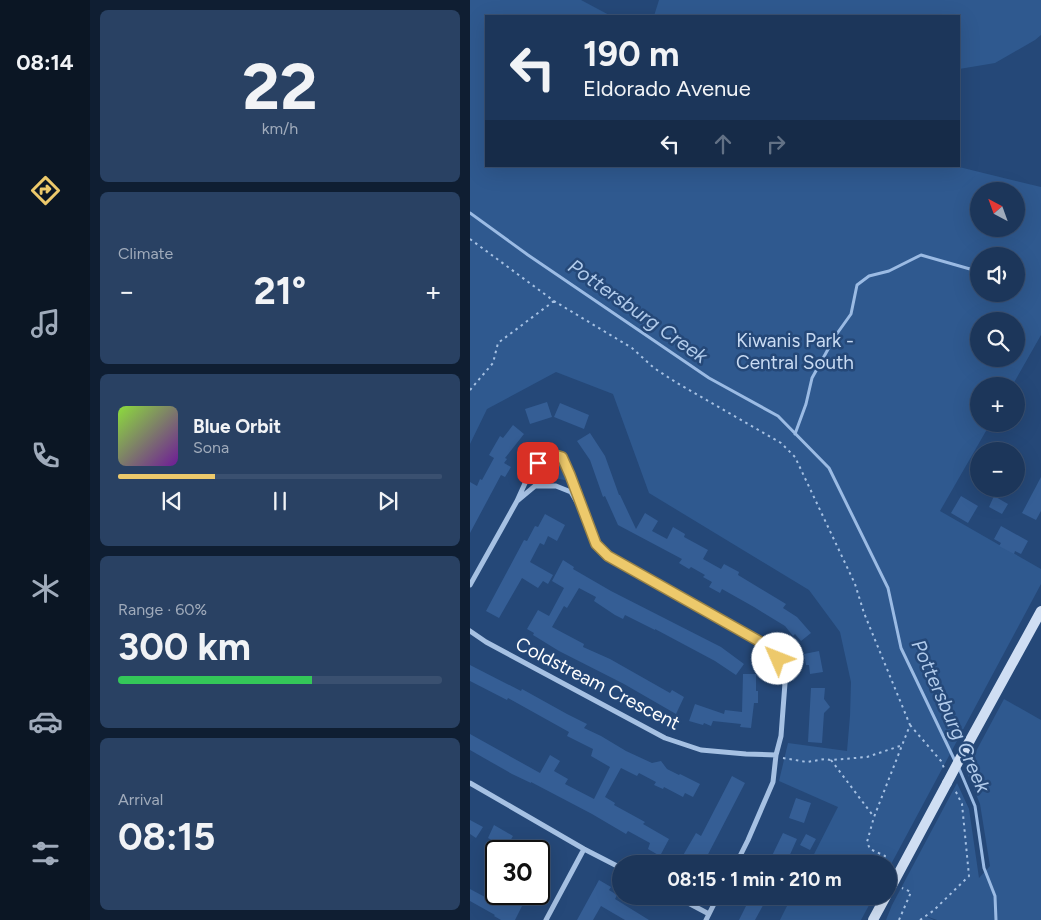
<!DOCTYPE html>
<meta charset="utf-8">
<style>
:root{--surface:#1c365a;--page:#294163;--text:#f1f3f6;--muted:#a0abbb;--line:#3a5070;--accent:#edc96b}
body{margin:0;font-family:Figtree,sans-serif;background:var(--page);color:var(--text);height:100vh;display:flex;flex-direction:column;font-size:19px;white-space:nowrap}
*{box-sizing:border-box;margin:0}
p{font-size:16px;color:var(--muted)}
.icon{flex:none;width:28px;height:28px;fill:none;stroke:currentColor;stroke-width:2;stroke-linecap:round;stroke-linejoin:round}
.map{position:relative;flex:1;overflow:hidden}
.side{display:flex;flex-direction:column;gap:10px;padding:10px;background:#0f1e32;width:380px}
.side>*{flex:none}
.guide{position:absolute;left:15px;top:15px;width:475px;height:152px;border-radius:0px;box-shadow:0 5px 20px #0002,0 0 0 1px var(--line);background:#1c365a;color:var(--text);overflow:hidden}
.needle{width:32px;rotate:319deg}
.buttons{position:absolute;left:500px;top:182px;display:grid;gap:10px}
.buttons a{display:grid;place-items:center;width:55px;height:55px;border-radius:50%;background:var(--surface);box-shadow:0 5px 20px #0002,0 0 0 1px var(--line);font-size:25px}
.speed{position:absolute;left:15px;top:840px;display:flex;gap:10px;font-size:25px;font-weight:700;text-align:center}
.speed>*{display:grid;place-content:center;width:65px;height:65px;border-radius:50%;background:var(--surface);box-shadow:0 5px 20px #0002,0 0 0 1px var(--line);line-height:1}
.speed .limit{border:2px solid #111;border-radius:8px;background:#fff;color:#111}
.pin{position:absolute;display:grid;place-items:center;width:42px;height:42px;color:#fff;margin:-21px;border-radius:10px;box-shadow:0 2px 8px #0006}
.me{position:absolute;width:55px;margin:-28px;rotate:314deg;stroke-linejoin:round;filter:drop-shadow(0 0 4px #0008)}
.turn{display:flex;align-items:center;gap:18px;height:105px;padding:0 15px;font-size:22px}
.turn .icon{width:65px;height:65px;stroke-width:2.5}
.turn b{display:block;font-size:35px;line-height:42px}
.lanes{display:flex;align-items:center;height:48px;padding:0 15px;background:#0003;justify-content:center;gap:25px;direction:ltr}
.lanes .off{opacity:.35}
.big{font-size:38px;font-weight:700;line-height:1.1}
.side .card{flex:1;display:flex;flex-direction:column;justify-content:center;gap:8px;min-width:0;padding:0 18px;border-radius:8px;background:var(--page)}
.side .dial{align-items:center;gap:0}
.dial b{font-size:65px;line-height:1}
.song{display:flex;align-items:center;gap:15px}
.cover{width:60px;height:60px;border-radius:8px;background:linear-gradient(135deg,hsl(90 70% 55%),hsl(280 70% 35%))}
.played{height:5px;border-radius:2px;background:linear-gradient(90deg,var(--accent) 30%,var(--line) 30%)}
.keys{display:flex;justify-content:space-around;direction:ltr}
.heat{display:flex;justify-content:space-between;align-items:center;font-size:28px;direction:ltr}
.charge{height:8px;border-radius:4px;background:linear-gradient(90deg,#34c759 60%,var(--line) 0)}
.trip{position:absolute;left:142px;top:855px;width:285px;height:50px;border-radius:25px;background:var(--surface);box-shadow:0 5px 20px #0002,0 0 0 1px var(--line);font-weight:700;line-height:50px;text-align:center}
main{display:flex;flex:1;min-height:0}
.dock{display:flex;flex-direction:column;width:90px;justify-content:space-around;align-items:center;background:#0b1624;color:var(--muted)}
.dock .icon{width:35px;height:35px}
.dock .on{color:var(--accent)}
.dock b{font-size:22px;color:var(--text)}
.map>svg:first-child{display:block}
.green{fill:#2f598f;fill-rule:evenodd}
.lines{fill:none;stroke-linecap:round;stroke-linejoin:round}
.stream{stroke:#9bbbe4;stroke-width:3}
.building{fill:#355e95}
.path{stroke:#a6c1e3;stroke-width:2;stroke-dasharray:2.5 4;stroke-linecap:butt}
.minor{stroke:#a6c1e3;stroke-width:5}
.secondary{stroke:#cfdef3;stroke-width:10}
.secondary-bridge{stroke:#cfdef3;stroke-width:10}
.route-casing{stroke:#9a8346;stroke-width:12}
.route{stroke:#edc96b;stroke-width:9}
.labels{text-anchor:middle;stroke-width:5;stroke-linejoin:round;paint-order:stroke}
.park-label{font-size:19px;fill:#c9dbf3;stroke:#254878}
.street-label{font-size:19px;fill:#fff;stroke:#254878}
.water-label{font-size:20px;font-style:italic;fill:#b1cbeb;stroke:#254878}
</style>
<main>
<nav class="dock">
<b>08:14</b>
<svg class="icon on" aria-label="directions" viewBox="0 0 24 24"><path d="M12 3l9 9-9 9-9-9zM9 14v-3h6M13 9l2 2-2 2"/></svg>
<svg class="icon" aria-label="music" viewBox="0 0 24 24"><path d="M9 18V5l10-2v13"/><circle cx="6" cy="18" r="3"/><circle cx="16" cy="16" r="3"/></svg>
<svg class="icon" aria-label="phone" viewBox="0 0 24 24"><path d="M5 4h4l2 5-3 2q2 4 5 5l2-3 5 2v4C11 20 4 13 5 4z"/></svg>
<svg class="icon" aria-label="climate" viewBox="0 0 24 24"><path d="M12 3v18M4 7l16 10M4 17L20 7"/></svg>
<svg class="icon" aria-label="car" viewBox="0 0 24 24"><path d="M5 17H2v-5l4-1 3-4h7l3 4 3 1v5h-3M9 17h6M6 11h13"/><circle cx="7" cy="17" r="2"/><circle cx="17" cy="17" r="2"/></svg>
<svg class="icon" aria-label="filters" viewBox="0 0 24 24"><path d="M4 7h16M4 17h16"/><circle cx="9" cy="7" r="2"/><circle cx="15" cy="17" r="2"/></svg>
</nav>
<section class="side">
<div class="card dial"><b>22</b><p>km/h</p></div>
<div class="card"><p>Climate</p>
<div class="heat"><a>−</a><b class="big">21°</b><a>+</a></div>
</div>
<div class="card">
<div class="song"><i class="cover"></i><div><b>Blue Orbit</b><p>Sona</p></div></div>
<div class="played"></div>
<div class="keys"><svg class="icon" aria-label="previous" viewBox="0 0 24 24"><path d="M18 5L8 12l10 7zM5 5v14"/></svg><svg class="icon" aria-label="pause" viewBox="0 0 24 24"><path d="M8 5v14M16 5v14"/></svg><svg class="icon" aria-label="next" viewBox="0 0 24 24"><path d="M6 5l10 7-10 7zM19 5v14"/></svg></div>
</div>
<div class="card"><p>Range · 60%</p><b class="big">300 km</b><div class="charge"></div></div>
<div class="card"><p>Arrival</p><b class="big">08:15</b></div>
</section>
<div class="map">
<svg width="571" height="920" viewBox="0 0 571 920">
<rect width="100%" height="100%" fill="#254878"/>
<path class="green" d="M0,0H111L141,16H16V166H485L571,187V335L542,386H509V424H520L470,511L571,569V584L419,868V864H339L368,807L309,781L318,743L377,751L380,716L381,682L370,632L339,590L179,493L143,394L86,372L17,409L0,444ZM509,191H546V229H509ZM509,256H546V294H509ZM509,321H546V359H509Z
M189,0H571V35L565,40L525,63L489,69V16H184Z
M82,458C90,462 98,471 95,480L78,477L69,479L65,473L73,460Z
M534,699L571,720V920H467L450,914L464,920H416L422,905L487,783L499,809L509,878L520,866L510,804L496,770Z
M322,896H404L391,920H310Z"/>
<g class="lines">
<path class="stream" d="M0,213L58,255L239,378L308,416L359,468L418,588L431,648L485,761
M546,266L551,265
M325,434L336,404L342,378L366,335L381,314L387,285L399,276L419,271L451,255L500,269H509
M488,766L505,806L514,868L525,896L526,920"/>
</g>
<path class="building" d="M77,402L82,417L60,424L55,409Z
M90,403L119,415L114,429L84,417Z
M43,425L54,434L35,458L37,459L34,463L41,467L35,477L31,475L0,533V482L7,486L10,479L12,480L24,458L19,455L30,436L33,438Z
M120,433L135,456L149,495H150L166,529L175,513L188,521L182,531L197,539L203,527L215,534L214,537L238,550L233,559L251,569L254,564L269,572L268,575L316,604L313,608L327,617L341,633L331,641L325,634L323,636L315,626L284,607L252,589L250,593L239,587L242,582L233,577L235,575L221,567L219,569L209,563L212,559L148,525L135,496L133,497L120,460L107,441Z
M571,477V511L566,520L552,513Z
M491,496L508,506L498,523L481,513Z
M524,496L538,504L532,514L519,507Z
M75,514L95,525L87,541L78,536L74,545L70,543L60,562L83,575L78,584L73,581L68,588L52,578L29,618L16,611L54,540L57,541L65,526L68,527Z
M531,526L558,541L551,554L545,551L544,554L529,546L531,543L524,539Z
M93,560L104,567L103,569L141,591L251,647L274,664L266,675L245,661L185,629V630L155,615L153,619L145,615L124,601L126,597L109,588L97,608L94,606L82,627L114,644L113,647L140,659L200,693L202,690L214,697L206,714L154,684L89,651L63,635L64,633L57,629L68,610L79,616L94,588L82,581Z
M349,651L353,672L340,674L339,665H336L334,654Z
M0,665L51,691L52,689L97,714L117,724L114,728L131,736L156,751L182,763L191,761L197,769L209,775L210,774L230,784L223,797L215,793L213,797L194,787L193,789L184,785L186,782L169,773L167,776L151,768L135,797L145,803L144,805L175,822L173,824L199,839L190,856L178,849L180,843L158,831L156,834L122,814L61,782V783L42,774L0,750V734L70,773L80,755L90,761L84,771L98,779L95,784L124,799L140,767L121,756L123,749L97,736L99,732L38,698L37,700L0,681Z
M273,674H286V691H288V703H284L281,728L270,727L271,724L243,721L241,726L234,723L233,725L219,721L225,704L254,714L255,710L272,712Z
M341,688H355L354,699L360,707L354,713L352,743L338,742Z
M262,776L275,783L233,864H208L226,833L231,836Z
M326,798L341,803L334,823L319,818Z
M0,820L13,827L6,838L0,834Z
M24,825L43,836L36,848L18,838Z
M313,833L327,839L318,859L316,858L313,864H298Z
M336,834L346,839L340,850L330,845Z
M129,880L141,887L139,890L147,895L145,899L179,920H155L131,906L123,920H107Z
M0,889L15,897L16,895L36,904L42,894H58L45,920H31L24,916L25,915L0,901Z
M281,896H298L285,920H269Z"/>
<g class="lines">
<path class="path" d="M0,239L84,301L162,348L184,368L207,383L311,443L325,457L385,584L394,613L440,725L404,817L397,842L400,849L415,856L410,864
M0,390L23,363L28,343L84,301
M440,725L471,761L474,768
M313,758L337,762L355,759L361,760L397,757L433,745
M361,760L404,817
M429,920L441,892L432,888
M450,920L463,911L499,876L492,804L485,790"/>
<path class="minor" d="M47,501L65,486H86L101,492L115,516L126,544L138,556L296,645L308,659L315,683L311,736L306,755L303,782L278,840L266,864
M0,585L47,501L61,470L78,453L92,457L111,504
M0,631L16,642L195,738L231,750L276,754L306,755
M0,783L114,849L151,868
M205,896L239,914
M76,920L114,849
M236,920L248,896"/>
<path class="secondary" d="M493,753L571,611
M419,891L477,783
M403,920L416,896"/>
<path class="secondary-bridge" d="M477,783L493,753"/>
</g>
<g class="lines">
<g class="route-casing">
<path id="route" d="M68,463L78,453L92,457L100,475L126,544L138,556L296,645L308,659"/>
</g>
<use href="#route" class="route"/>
</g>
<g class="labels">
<g class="park-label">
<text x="325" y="347">Kiwanis Park -<tspan x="325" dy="22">Central South</tspan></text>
</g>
<g class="street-label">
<text transform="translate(128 683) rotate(27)" y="7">Coldstream Crescent</text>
</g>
<g class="water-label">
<text transform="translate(168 311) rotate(35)" y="7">Pottersburg Creek</text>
<text transform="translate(481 716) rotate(66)" y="7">Pottersburg Creek</text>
</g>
</g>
</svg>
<div class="buttons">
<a><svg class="needle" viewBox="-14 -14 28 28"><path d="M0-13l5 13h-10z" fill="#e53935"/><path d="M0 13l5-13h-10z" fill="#a0abbb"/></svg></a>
<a><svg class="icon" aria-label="sound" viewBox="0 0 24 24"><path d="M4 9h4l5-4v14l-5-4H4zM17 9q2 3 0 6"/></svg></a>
<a><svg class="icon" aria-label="search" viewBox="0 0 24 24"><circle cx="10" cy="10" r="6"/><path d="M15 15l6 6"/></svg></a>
<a>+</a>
<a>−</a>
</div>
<div class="speed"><div class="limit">30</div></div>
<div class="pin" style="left:68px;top:463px;background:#d93025"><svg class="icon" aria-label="arrive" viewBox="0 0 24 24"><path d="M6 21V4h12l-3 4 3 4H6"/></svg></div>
<svg class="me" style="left:308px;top:659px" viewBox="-20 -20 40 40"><circle r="19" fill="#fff"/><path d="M0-13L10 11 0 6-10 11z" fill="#edc96b"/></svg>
<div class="trip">08:15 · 1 min · 210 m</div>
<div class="guide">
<div class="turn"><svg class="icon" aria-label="left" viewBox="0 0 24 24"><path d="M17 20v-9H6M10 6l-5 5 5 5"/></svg><div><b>190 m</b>Eldorado Avenue</div></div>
<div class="lanes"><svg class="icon" aria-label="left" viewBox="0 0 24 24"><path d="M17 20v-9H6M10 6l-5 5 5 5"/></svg><svg class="icon off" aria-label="ahead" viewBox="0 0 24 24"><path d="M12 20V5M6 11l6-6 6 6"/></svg><svg class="icon off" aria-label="right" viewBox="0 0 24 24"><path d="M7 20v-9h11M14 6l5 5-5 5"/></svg></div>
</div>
</div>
</main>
